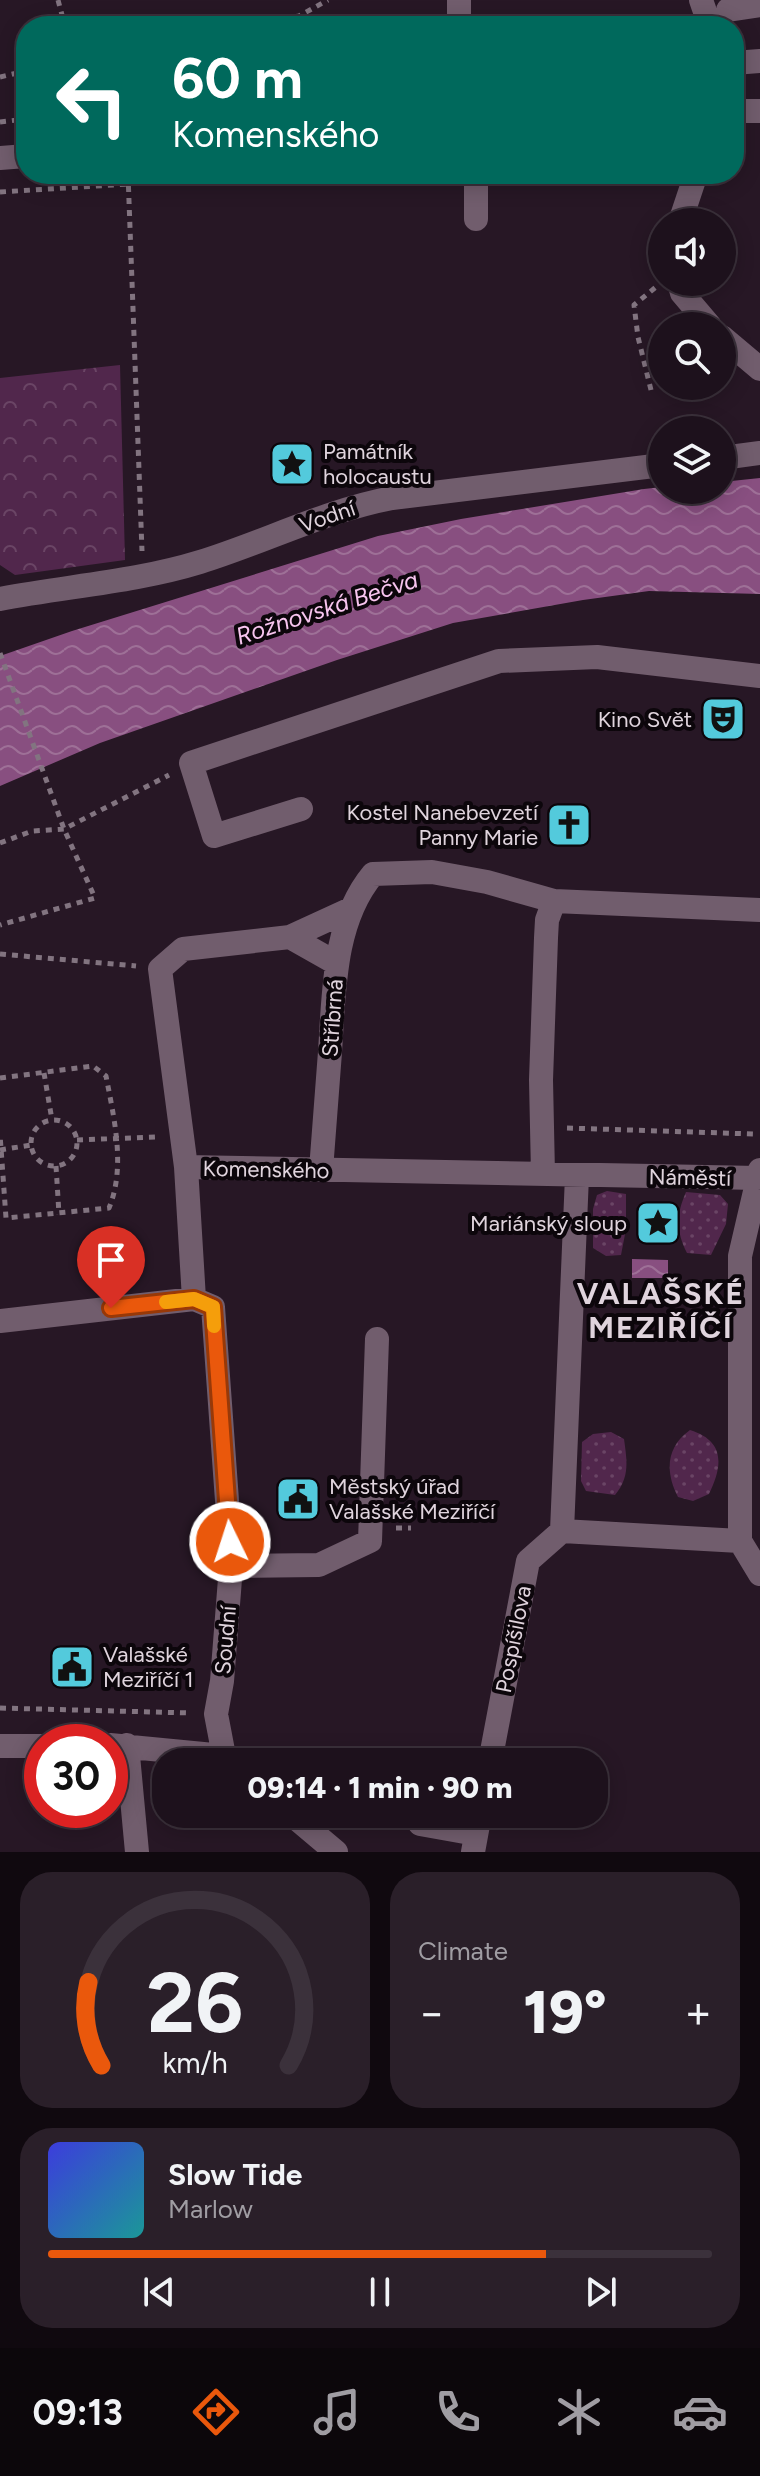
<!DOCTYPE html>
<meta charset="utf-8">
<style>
:root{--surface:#1d111c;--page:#2a1f29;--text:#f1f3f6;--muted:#a09da3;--line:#3b313b;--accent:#ea580c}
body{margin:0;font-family:Figtree,sans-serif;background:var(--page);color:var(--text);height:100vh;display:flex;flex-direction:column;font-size:30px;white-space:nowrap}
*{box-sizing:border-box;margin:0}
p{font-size:26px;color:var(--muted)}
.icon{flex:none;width:44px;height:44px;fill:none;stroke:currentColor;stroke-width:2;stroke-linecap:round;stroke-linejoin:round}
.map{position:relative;height:1852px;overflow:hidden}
.side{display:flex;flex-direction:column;gap:20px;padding:20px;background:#10090f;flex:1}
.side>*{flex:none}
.top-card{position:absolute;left:16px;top:16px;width:728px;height:168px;border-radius:32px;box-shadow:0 4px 20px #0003,0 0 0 2px var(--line);background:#00695c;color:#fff;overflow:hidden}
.tools{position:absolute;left:648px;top:208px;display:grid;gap:16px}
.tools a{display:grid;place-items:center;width:88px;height:88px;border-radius:50%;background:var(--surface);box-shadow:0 4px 20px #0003,0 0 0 2px var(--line);font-size:40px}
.speed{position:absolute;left:24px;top:1724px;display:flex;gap:16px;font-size:40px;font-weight:700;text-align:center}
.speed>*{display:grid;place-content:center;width:104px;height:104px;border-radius:50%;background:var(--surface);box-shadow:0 4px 20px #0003,0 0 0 2px var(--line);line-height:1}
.speed .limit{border:12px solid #d22;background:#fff;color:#111}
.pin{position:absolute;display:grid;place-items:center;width:68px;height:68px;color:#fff;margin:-82px -34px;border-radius:50% 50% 50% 0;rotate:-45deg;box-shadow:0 0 8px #0007}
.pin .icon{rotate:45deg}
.me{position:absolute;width:88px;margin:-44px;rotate:356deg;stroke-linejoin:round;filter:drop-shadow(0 0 6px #0008)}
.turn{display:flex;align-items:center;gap:28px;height:168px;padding:0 24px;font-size:36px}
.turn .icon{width:104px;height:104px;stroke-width:2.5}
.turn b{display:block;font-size:56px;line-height:68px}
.big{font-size:60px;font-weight:800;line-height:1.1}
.side .card{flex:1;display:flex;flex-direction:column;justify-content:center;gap:12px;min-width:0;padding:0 28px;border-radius:32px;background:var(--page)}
.side .dial{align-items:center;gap:0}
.dial svg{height:208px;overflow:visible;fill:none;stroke:var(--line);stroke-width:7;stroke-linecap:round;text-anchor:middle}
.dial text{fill:var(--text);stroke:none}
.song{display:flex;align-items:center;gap:24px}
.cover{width:96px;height:96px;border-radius:12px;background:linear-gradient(135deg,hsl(240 70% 55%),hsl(180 70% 35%))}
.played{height:8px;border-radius:4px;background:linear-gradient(90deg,var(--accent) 75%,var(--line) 75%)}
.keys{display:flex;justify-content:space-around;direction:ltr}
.heat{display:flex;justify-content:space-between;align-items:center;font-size:44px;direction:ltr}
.side .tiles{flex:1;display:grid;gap:20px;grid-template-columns:1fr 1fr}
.card:last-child{grid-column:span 2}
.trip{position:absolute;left:152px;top:1748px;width:456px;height:80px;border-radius:32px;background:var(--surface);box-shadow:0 4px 20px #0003,0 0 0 2px var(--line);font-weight:800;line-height:80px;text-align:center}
.dock{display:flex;height:128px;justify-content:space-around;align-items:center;background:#0c070b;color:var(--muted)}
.dock .icon{width:56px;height:56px}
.dock .active{color:var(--accent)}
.dock b{font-size:36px;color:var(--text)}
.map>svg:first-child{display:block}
.grass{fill:url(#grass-dots)}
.forest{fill:url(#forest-crowns)}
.water{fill:url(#water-waves)}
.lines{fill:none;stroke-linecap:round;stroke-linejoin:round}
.path{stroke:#827480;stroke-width:5;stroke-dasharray:6 6;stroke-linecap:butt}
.minor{stroke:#715d6d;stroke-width:24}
.route-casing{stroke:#983908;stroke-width:20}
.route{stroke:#ea580c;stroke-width:14}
.slow{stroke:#f59e0b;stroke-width:14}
.labels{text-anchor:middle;stroke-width:8;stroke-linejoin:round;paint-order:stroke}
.poi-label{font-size:22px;fill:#e0d4dd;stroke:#0c060b;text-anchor:start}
.street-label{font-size:22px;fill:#e0d4dd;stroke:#0c060b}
.water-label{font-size:24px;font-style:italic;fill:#f8c5ef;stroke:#0c060b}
.district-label{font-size:30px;font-weight:bold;letter-spacing:2px;fill:#e0d4dd;stroke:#0c060b}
</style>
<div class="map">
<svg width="760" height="1852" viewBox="0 0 760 1852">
<defs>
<pattern id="grass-dots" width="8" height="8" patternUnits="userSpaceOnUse" patternTransform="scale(2)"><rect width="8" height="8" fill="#51274c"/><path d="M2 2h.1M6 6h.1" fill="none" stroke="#6a4565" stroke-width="1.8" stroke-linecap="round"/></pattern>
<pattern id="forest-crowns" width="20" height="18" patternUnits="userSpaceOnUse" patternTransform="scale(2)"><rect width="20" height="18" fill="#51274c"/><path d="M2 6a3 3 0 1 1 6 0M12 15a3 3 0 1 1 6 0" fill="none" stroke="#6a4565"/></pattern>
<pattern id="water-waves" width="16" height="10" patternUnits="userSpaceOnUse" patternTransform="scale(2)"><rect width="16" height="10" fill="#884f80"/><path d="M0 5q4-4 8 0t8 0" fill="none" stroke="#9e7097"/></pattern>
</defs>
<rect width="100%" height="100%" fill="#271725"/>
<path class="grass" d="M607,1191L626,1194V1229L621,1255L606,1256L593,1248V1209L597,1195Z
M686,1192L720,1195L728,1204L726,1224L711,1255L687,1253C676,1231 676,1215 686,1192Z
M690,1430C725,1441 723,1465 709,1494L693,1501L678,1497C665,1472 666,1447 690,1430Z
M611,1432L624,1439C627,1461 630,1477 615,1495L586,1491L581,1481L582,1442L593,1434Z"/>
<path class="forest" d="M120,365L125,560L15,575L0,565V378Z"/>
<path class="water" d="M760,478V594L649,591L583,600L453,623L337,660L100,743L0,786V656L72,631L378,536L461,519L644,489L662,487V490H722V482Z
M632,1259L668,1260V1278H632Z"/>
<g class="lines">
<path class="path" d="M58,0L65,26
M248,26L299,16L328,0
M0,77L26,71
M0,122L26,119
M128,174L142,551
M0,192L128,184L132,174
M651,390L638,337L634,305L656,287
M0,653L64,829L95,898L0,925
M0,843L32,831L64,829L169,775
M0,954L136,966
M44,1073L52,1120
M0,1078L93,1066L106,1076C114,1118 126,1167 109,1208L6,1218L0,1134
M31 1143a23 23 0 1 1 46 0a23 23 0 1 1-46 0Z
M567,1128L754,1134
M77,1140L157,1137
M0,1150L31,1145
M56,1166L59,1214
M396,1528H411
M0,1708L191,1713"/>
<path class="minor" d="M459,0V26
M701,0L710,26
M728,10L760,5
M734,63L760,61
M734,111H760
M0,158L26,156
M476,174V219
M680,222L696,174
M679,282L682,293L710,326
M722,337L760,369
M722,458L760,453
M0,599C67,586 135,582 200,562C265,542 324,511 392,498L662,465
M301,809L214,836L191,763L499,661L597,657L760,676
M290,937L336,963
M186,1167L758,1178
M321,1170C324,1131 327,1091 330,1052C334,992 333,922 373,874L432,872L487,882L554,901L760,910
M543,1174L541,1080L546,938L547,920L554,901
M194,1299L186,1167L160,969L183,949L290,937L351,909
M194,1299L213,1307L230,1542L231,1566L222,1681L216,1714L224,1756
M0,1321L194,1299
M562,1531L577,1176
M562,1531L740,1541
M740,1541V1256L760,1170
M740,1541L760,1574
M231,1566L319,1565L370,1541L377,1339
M110,1745L224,1756L234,1762
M127,1745L137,1852
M0,1746H42
M490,1762L528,1561L562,1531
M291,1814L336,1852
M420,1824L476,1834
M473,1852L480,1814"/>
</g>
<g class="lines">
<g class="route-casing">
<path id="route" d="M111,1308L194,1299L213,1307L230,1542"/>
</g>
<use href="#route" class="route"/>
<path class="slow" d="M166,1302L194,1299L213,1307L214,1326"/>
</g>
<defs>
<g id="sight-square" transform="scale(2.3)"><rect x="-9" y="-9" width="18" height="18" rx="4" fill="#53cadc" stroke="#0c060b"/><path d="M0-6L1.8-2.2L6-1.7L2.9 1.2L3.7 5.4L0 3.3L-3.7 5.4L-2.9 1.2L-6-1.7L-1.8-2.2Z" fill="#111"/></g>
<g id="theatre-square" transform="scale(2.3)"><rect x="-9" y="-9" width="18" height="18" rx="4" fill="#53cadc" stroke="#0c060b"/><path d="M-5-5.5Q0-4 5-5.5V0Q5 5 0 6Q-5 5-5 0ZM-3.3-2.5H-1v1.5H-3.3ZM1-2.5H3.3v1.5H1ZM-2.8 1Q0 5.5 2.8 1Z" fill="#111"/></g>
<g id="church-square" transform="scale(2.3)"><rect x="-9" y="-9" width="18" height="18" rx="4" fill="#53cadc" stroke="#0c060b"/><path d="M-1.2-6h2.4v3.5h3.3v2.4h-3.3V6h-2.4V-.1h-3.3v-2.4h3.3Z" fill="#111"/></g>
<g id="civic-square" transform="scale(2.3)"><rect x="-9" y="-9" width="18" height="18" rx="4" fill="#53cadc" stroke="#0c060b"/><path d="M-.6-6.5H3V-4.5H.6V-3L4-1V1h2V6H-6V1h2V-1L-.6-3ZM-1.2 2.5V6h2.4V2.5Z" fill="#111"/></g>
</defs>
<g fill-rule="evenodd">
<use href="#sight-square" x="292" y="464"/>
<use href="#theatre-square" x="723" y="719"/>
<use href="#church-square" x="569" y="825"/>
<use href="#sight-square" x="658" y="1223"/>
<use href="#civic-square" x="298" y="1499"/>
<use href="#civic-square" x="72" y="1667"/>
</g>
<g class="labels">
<g class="poi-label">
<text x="323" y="459">Památník<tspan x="323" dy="25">holocaustu</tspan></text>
<text x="692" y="727" text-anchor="end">Kino Svět</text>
<text x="538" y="820" text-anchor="end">Kostel Nanebevzetí<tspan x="538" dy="25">Panny Marie</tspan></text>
<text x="627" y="1231" text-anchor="end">Mariánský sloup</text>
<text x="329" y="1494">Městský úřad<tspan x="329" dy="25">Valašské Meziříčí</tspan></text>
<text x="103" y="1662">Valašské<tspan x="103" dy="25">Meziříčí 1</tspan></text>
</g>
<g class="street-label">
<text transform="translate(327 516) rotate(-19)" y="8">Vodní</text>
<text transform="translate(332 1018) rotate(-86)" y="8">Stříbrná</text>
<text transform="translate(266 1169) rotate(1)" y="8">Komenského</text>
<text transform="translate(690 1177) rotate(1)" y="8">Náměstí</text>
<text transform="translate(513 1639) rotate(-79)" y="8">Pospíšilova</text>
<text transform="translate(225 1640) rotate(-85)" y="8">Soudní</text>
</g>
<g class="water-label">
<text transform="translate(327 608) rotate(-18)" y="8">Rožnovská Bečva</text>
</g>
<g class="district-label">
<text x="661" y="1304">VALAŠSKÉ<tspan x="661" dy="34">MEZIŘÍČÍ</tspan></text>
</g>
</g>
</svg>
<div class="tools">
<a><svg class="icon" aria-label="sound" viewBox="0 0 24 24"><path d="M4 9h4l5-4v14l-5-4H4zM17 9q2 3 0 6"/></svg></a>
<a><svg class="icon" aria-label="search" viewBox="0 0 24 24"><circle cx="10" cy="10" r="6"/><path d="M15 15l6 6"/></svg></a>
<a><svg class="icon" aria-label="layers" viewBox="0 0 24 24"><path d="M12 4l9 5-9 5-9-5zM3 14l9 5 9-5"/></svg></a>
</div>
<div class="speed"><div class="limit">30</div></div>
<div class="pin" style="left:111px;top:1308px;background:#d93025"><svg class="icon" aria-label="arrive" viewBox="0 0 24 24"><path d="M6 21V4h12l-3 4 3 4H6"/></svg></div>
<svg class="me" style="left:230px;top:1542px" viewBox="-20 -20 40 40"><circle r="17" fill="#ea580c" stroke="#fff" stroke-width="3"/><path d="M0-11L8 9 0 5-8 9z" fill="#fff"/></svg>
<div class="trip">09:14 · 1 min · 90 m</div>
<div class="top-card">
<div class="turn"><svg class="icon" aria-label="left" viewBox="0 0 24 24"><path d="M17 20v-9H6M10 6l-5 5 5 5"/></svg><div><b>60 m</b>Komenského</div></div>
</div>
</div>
<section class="side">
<div class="tiles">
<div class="card dial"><svg viewBox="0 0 100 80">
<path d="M14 69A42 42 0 1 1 86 69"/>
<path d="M14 69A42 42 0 0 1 9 37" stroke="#ea580c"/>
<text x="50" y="56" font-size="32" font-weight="700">26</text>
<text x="50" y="72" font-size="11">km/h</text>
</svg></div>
<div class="card"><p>Climate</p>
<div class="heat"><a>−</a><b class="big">19°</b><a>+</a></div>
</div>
<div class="card">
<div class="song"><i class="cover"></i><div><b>Slow Tide</b><p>Marlow</p></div></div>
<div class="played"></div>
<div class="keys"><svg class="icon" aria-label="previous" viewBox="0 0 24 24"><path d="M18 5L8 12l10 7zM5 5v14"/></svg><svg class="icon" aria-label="pause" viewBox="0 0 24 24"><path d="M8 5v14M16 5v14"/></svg><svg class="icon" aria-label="next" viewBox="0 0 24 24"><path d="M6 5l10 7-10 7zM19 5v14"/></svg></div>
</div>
</div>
</section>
<nav class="dock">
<b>09:13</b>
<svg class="icon active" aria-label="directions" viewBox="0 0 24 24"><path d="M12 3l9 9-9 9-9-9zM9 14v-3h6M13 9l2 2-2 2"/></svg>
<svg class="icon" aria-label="music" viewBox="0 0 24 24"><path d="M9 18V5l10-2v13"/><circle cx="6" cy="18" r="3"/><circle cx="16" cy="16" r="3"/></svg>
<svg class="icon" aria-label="phone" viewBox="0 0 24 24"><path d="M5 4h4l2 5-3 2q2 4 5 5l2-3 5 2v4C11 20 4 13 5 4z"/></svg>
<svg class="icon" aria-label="climate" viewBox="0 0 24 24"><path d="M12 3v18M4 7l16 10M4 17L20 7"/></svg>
<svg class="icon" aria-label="car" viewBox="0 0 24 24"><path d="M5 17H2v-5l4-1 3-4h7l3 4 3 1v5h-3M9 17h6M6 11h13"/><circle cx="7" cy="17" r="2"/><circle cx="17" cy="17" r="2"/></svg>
</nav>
